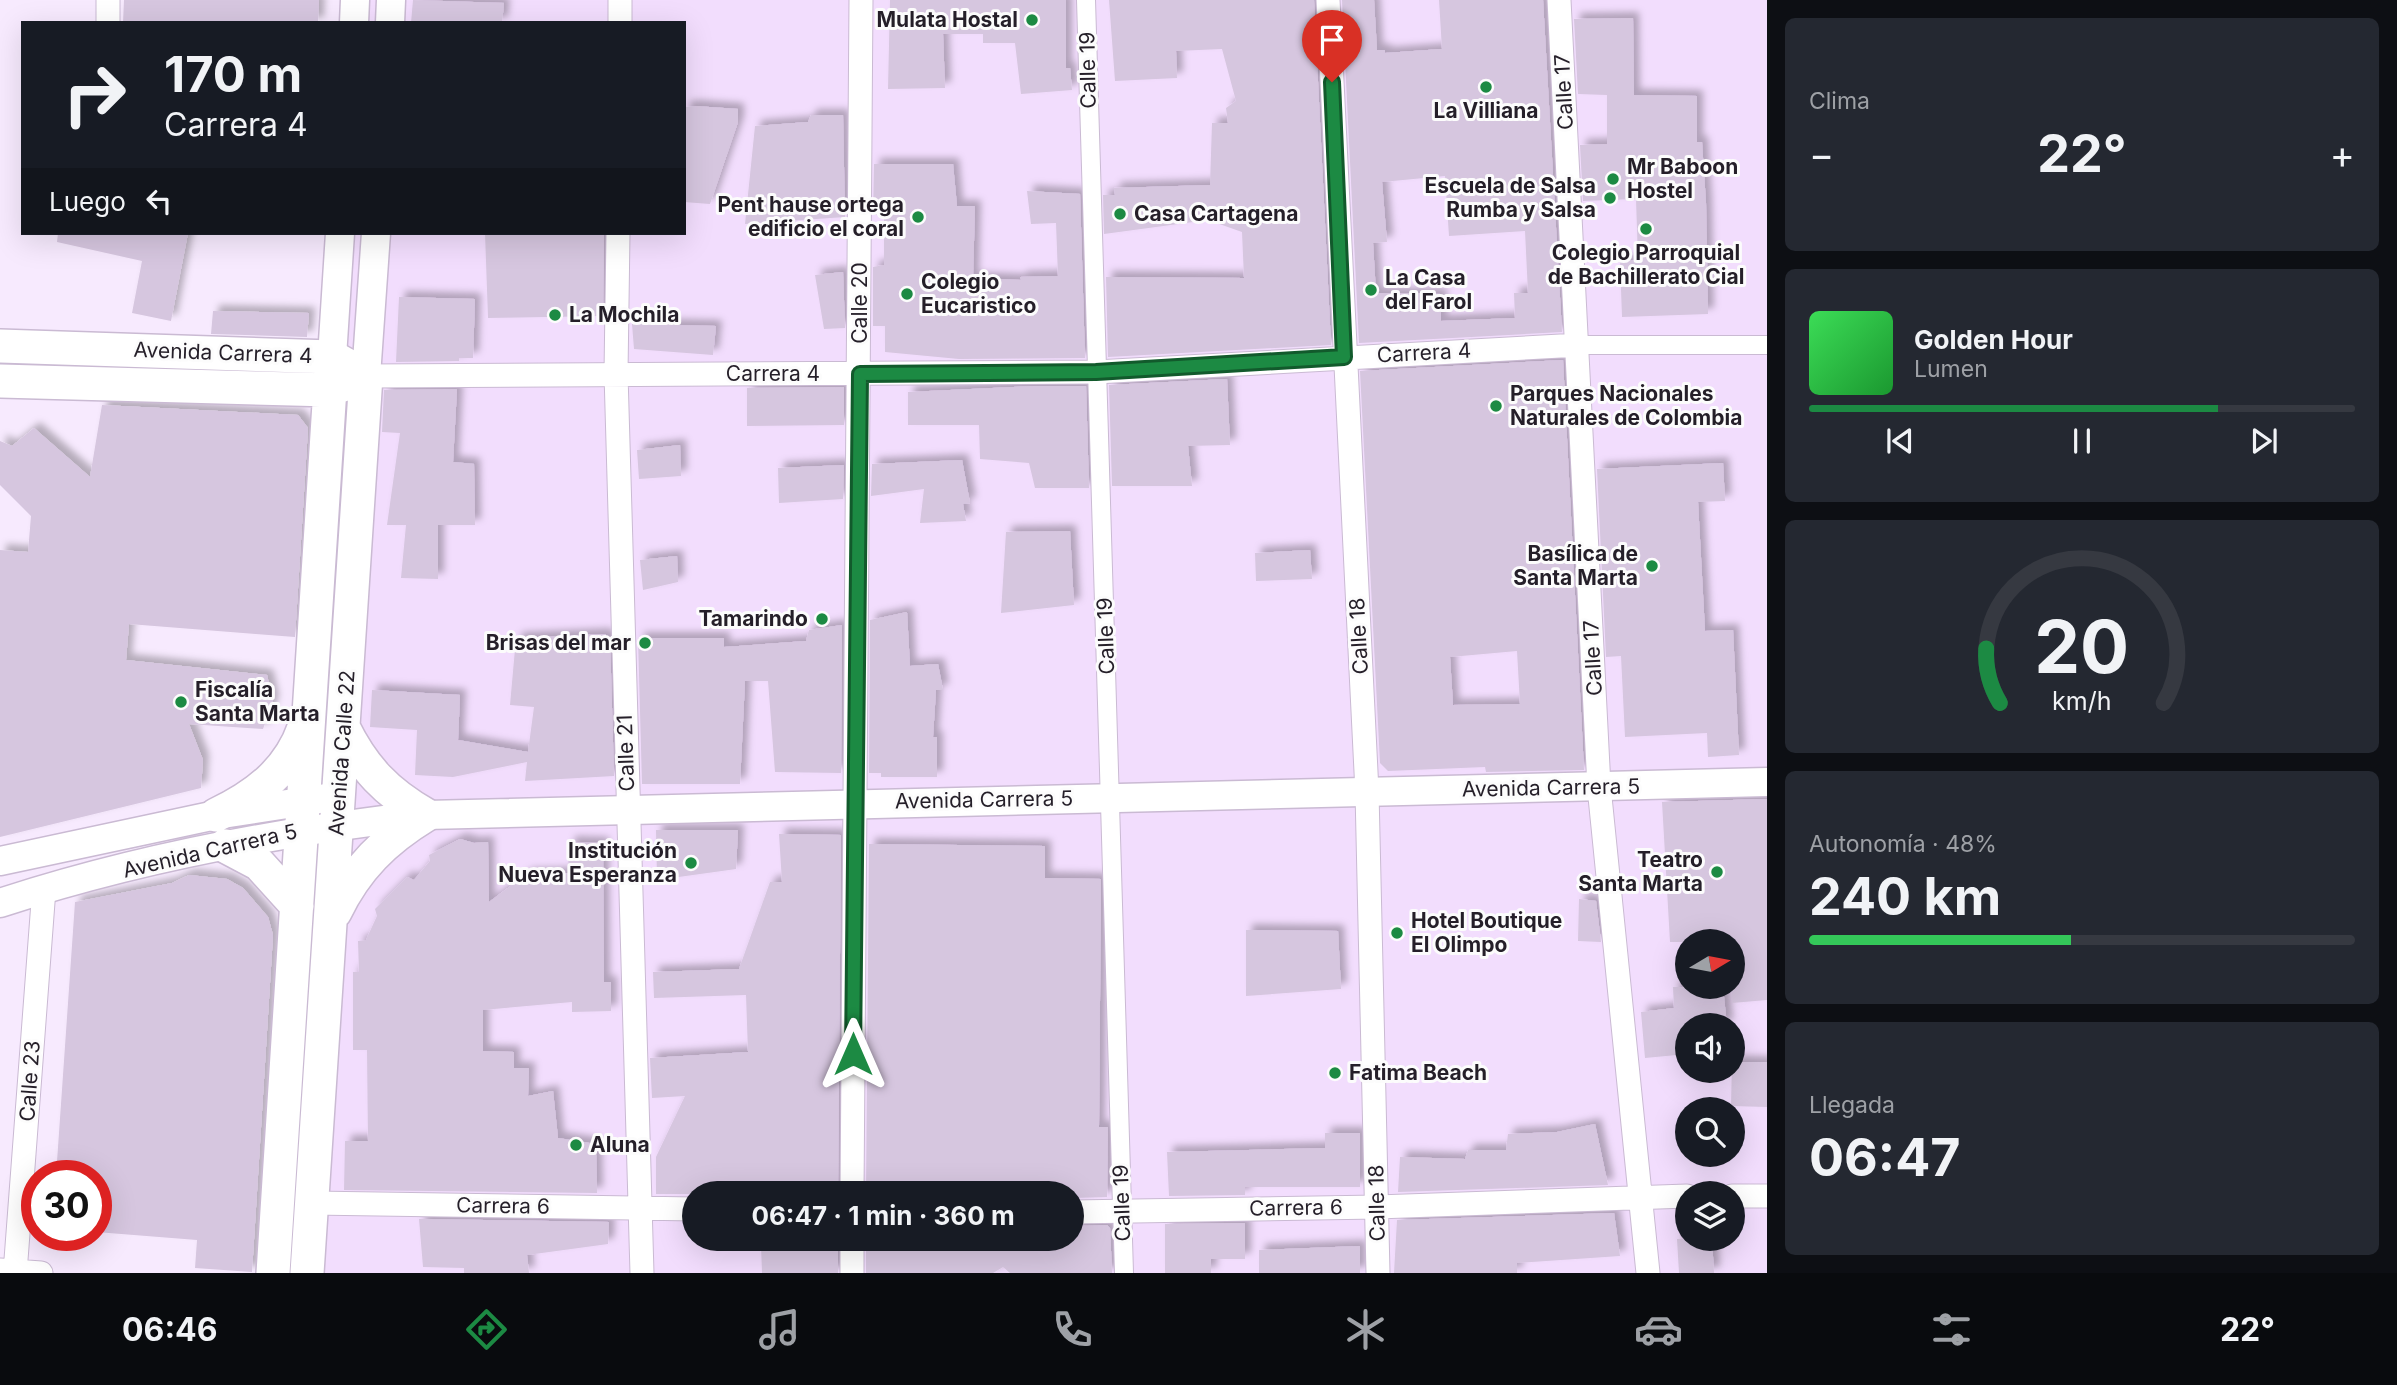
<!DOCTYPE html>
<html lang="es">
<meta charset="utf-8">
<style>
:root{--surface:#171b24;--page:#242831;--text:#f1f3f6;--muted:#9ea1a6;--line:#363941;--accent:#1c8a43}
body{margin:0;font-family:Inter,sans-serif;background:var(--page);color:var(--text);height:100vh;display:flex;flex-direction:column;font-size:26px;white-space:nowrap}
*{box-sizing:border-box;margin:0}
p{font-size:23px;color:var(--muted)}
.icon{flex:none;width:38px;height:38px;fill:none;stroke:currentColor;stroke-width:2;stroke-linecap:round;stroke-linejoin:round}
.map{position:relative;flex:1;overflow:hidden}
.sheet{display:flex;flex-direction:column;gap:18px;padding:18px;background:#0d0f14;width:630px}
.sheet>*{flex:none}
.top-card{position:absolute;left:21px;top:21px;width:665px;height:214px;border-radius:0px;box-shadow:0 7px 28px #0002;background:#171b24;color:var(--text);overflow:hidden}
.needle{width:46px;rotate:80deg}
.buttons{position:absolute;left:1675px;top:929px;display:grid;gap:14px}
.buttons a{display:grid;place-items:center;width:70px;height:70px;border-radius:50%;background:var(--surface);box-shadow:0 7px 28px #0002;font-size:35px}
.speed{position:absolute;left:21px;top:1160px;display:flex;gap:14px;font-size:35px;font-weight:700;text-align:center}
.speed>*{display:grid;place-content:center;width:91px;height:91px;border-radius:50%;background:var(--surface);box-shadow:0 7px 28px #0002;line-height:1}
.speed .limit{border:10px solid #d22;background:#fff;color:#111}
.pin{position:absolute;display:grid;place-items:center;width:60px;height:60px;color:#fff;margin:-72px -30px;border-radius:50% 50% 50% 0;rotate:-45deg;box-shadow:0 0 7px #0007}
.pin .icon{rotate:45deg}
.me{position:absolute;width:77px;margin:-38px;rotate:0deg;stroke-linejoin:round;filter:drop-shadow(0 0 5px #0008)}
.turn{display:flex;align-items:center;gap:24px;height:147px;padding:0 28px;font-size:32px}
.turn .icon{width:91px;height:91px;stroke-width:2.5}
.turn b{display:block;font-size:49px;line-height:60px}
.then{display:flex;align-items:center;height:66px;padding:0 28px;background:#0003;gap:14px;font-size:26px}
.big{font-size:52px;font-weight:700;line-height:1.1}
.sheet .tile{flex:1;display:flex;flex-direction:column;justify-content:center;gap:10px;min-width:0;padding:0 24px;border-radius:10px;background:var(--page)}
.sheet .dial{align-items:center;gap:0}
.dial svg{height:182px;overflow:visible;fill:none;stroke:var(--line);stroke-width:7;stroke-linecap:round;text-anchor:middle}
.dial text{fill:var(--text);stroke:none}
.song{display:flex;align-items:center;gap:21px}
.cover{width:84px;height:84px;border-radius:10px;background:linear-gradient(135deg,hsl(130 70% 55%),hsl(130 70% 35%))}
.played{height:7px;border-radius:4px;background:linear-gradient(90deg,var(--accent) 75%,var(--line) 75%)}
.keys{display:flex;justify-content:space-around;direction:ltr}
.heat{display:flex;justify-content:space-between;align-items:center;font-size:38px;direction:ltr}
.charge{height:10px;border-radius:5px;background:linear-gradient(90deg,#34c759 48%,var(--line) 0)}
.trip{position:absolute;left:682px;top:1181px;width:402px;height:70px;border-radius:35px;background:var(--surface);box-shadow:0 7px 28px #0002;font-weight:700;line-height:70px;text-align:center}
.tab-bar{display:flex;height:112px;justify-content:space-around;align-items:center;background:#090b0e;color:var(--muted)}
.tab-bar .icon{width:49px;height:49px}
.tab-bar .active{color:var(--accent)}
.tab-bar b{font-size:32px;color:var(--text)}
main{display:flex;flex:1;min-height:0}
.map>svg:first-child{display:block}
.built{fill:#f2ddfd;fill-rule:evenodd}
.building{fill:#d6c6df;fill-rule:evenodd;filter:url(#shadow)}
.lines{fill:none;stroke-linecap:round;stroke-linejoin:round}
.pedestrian-casing{stroke:#cabad3;stroke-width:20}
.minor-casing{stroke:#cabad3;stroke-width:25}
.tertiary-casing{stroke:#cabad3;stroke-width:31}
.secondary-casing{stroke:#cabad3;stroke-width:36}
.pedestrian{stroke:#fff;stroke-width:18}
.minor{stroke:#fff;stroke-width:23}
.tertiary{stroke:#fff;stroke-width:28}
.secondary{stroke:#fff;stroke-width:33}
.route-casing{stroke:#125a2c;stroke-width:18}
.route{stroke:#1c8a43;stroke-width:12}
.poi-dot{fill:#1c8a43;stroke:#fcfcfc;stroke-width:2.5}
.labels{text-anchor:middle;stroke-width:6;stroke-linejoin:round;paint-order:stroke}
.poi-label{font-size:21px;font-weight:bold;fill:#251f29;stroke:#fcfcfc;text-anchor:start}
.street-label{font-size:21px;fill:#251f29;stroke:#fcfcfc}
</style>
<main>
<div class="map">
<svg width="1767" height="1273" viewBox="0 0 1767 1273">
<defs>
<filter id="shadow"><feDropShadow dx="6" dy="-6" stdDeviation="3.5" flood-color="#0004"/></filter>
</defs>
<rect width="100%" height="100%" fill="#f7eafe"/>
<path class="built" d="M358,0H1767V1273H284L344,233H684V23H356ZM1687,942H1732V987H1687ZM1687,1026H1732V1071H1687ZM1687,1110H1732V1155H1687ZM695,1194H1073V1239H695ZM1687,1194H1732V1239H1687Z"/>
<path class="building" d="M124,0H319L318,23H123Z
M413,0L504,3L502,23H411Z
M890,0H1066V68H1070L1072,90L1021,94L1015,43H983V34H943L945,88L888,89Z
M1109,0H1314L1331,345L1108,357L1106,277L1244,278L1242,232L1208,220L1104,234L1103,195H1115L1114,188L1210,185L1212,123H1228L1226,108L1236,101L1222,49L1176,51L1177,78L1115,81Z
M1342,0H1374L1377,50H1385V53L1442,49L1439,0H1543L1562,332L1359,343ZM1445,176L1449,236L1525,231L1528,293H1514L1515,318L1441,321V294L1376,293L1373,243L1387,242L1382,182Z
M1633,18L1634,95L1697,96V142H1702L1706,203L1708,314L1622,317L1620,261L1638,260L1636,199L1583,201L1580,145L1607,144V95L1578,94L1574,19Z
M695,106L738,109V122L710,204L684,202V107Z
M811,115H843L845,217L745,224L755,126L808,122Z
M874,164H953L957,206H975L973,278L1021,280L1020,277L1058,276L1056,223L1031,224L1027,191L1080,194L1085,358L959,359L885,352V326H873V267L884,265V214L873,215Z
M58,233H188L171,321L132,313L142,261L57,242Z
M485,233H604L603,316L488,318Z
M843,272L845,328L824,329L815,275Z
M399,297L475,299L473,358H459V361L396,362Z
M213,311L309,313L307,337L211,334Z
M632,324L716,326L713,355L634,349Z
M1563,360L1584,770L1486,772L1485,767L1388,771L1380,763L1360,371ZM1517,651L1520,704L1453,705L1450,657Z
M1227,379L1230,445L1188,446L1192,486H1112L1109,385Z
M1033,386H1086L1089,488H1035L1029,463L980,459L979,425H908V392Z
M844,387V425L747,426V388Z
M457,389L453,462L474,464L475,525H438V579L401,578L406,525H387L400,433L382,432L384,390Z
M102,405L298,415L308,428L295,637L129,624L126,660L267,675L273,701L263,729L189,724L203,760L201,788L0,837V550L28,552L31,516L0,485V441L12,446L34,428L90,477Z
M680,445L681,476L639,479L637,450Z
M962,460L970,503L963,504L966,521L920,523L924,489L871,496L872,464Z
M1723,463L1725,501L1698,502L1705,631L1733,630L1739,755L1708,757L1707,733L1625,737L1621,656L1606,657L1597,469Z
M844,465L843,499L779,503L778,468Z
M1070,531L1074,605L1001,613L1006,532Z
M1310,550L1312,579L1256,581L1255,553Z
M677,556L678,582L643,590L640,560Z
M907,612L910,666L938,664L943,690H936L933,737H937V777H881V773H869L870,620Z
M842,625L841,773L775,772L768,681H745L740,784H642L638,638H724V647L806,641L809,630Z
M606,634V638H610L614,776L525,781L527,762L453,777L415,775L417,730L370,727L372,690L460,695L458,740L528,752L534,707L510,705L516,638Z
M1767,799V1000L1732,1003V942H1670L1662,802Z
M656,830H738L736,869L657,880Z
M779,834L841,835L838,1194H656V1157L685,1096L652,1098L650,1058L748,1052L746,995L654,998L653,972L739,969L770,882H782Z
M460,839L474,843L488,842L489,902L527,874L568,873L569,842L603,843L604,982H611V1011L572,1012V1002L483,1010V1051L514,1052V1068H529L528,1096L553,1091L558,1138L596,1144L597,1193L344,1190L345,1141H368L367,1050H353V972H359L358,941L366,940L377,916L375,909L407,877L414,880L430,861L429,855Z
M869,844L1045,846V878L1101,879L1099,1127H1108L1107,1197L1073,1198V1194H866Z
M189,875L227,879L243,888L268,917L273,935L252,1272L195,1268L197,1240L96,1232V1176H56L75,902L172,883Z
M1579,899L1596,901L1601,942L1578,941Z
M1246,930L1338,931L1341,989L1246,996Z
M1673,987H1723L1727,1026H1687V1054L1645,1058L1641,1012L1674,1008Z
M1732,1062H1767V1107L1731,1106Z
M1595,1124L1608,1185L1398,1192L1400,1157L1465,1159L1468,1150H1506L1508,1134L1557,1132Z
M1325,1133H1360V1187H1245V1195L1169,1196L1167,1152L1325,1148Z
M1614,1213L1620,1256L1517,1263V1273H1394L1397,1220Z
M419,1219L609,1222L608,1244L527,1255L529,1273H464V1268L423,1267Z
M1245,1223V1259H1211V1273H1165V1224Z
M1107,1225L1110,1228L1112,1273H1010L1003,1267L993,1273H866V1246L878,1245V1239H1073V1226Z
M1677,1239H1712L1714,1273H1679Z
M761,1245L838,1247V1273H762Z
M1360,1246V1273H1259V1250Z"/>
<g class="lines">
<g class="pedestrian-casing">
<path id="pedestrian" d="M1086,0L1124,1273
M1579,345H1767"/>
</g>
<g class="minor-casing">
<path id="minor" d="M1328,0L1367,792L1378,1273
M1559,0L1599,787L1648,1273
M108,23V0
M620,23V0
M618,233L616,374L642,1273
M366,376L1096,372L1579,345
M852,1194L861,0
M1732,1196H1767
M312,1203L695,1209
M1073,1212L1377,1207L1687,1196
M852,1239V1273
M0,1270L41,1273
M15,1273L44,889"/>
</g>
<g class="tertiary-casing">
<path id="tertiary" d="M354,23L355,0
M390,23L391,0
M332,357L340,233
M366,376L376,233
M0,861L216,815L339,796
M0,903C138,858 282,831 426,815L1767,782"/>
</g>
<g class="secondary-casing">
<path id="secondary" d="M0,346L332,357L352,368
M0,381L330,390L350,382
M216,815C256,796 289,771 304,728
M225,846L259,864L297,906
M335,912C356,868 385,840 426,815C387,793 363,768 343,727
M273,1273L332,357
M307,1273L366,376"/>
</g>
<use href="#pedestrian" class="pedestrian"/>
<use href="#minor" class="minor"/>
<use href="#tertiary" class="tertiary"/>
<use href="#secondary" class="secondary"/>
</g>
<g class="lines">
<g class="route-casing">
<path id="route" d="M853,1054L860,374L1096,372L1344,357L1332,82"/>
</g>
<use href="#route" class="route"/>
</g>
<g class="poi-dot">
<circle cx="1032" cy="20" r="7"/>
<circle cx="1486" cy="87" r="7"/>
<circle cx="1613" cy="179" r="7"/>
<circle cx="1610" cy="198" r="7"/>
<circle cx="1120" cy="214" r="7"/>
<circle cx="918" cy="217" r="7"/>
<circle cx="1646" cy="229" r="7"/>
<circle cx="1371" cy="290" r="7"/>
<circle cx="907" cy="294" r="7"/>
<circle cx="555" cy="315" r="7"/>
<circle cx="1496" cy="406" r="7"/>
<circle cx="1652" cy="566" r="7"/>
<circle cx="822" cy="619" r="7"/>
<circle cx="645" cy="643" r="7"/>
<circle cx="181" cy="702" r="7"/>
<circle cx="691" cy="863" r="7"/>
<circle cx="1717" cy="872" r="7"/>
<circle cx="1397" cy="933" r="7"/>
<circle cx="1335" cy="1073" r="7"/>
<circle cx="576" cy="1145" r="7"/>
</g>
<g class="labels">
<g class="poi-label">
<text x="1018" y="27" text-anchor="end">Mulata Hostal</text>
<text x="1486" y="118" text-anchor="middle">La Villiana</text>
<text x="1627" y="174">Mr Baboon<tspan x="1627" dy="24">Hostel</tspan></text>
<text x="1596" y="193" text-anchor="end">Escuela de Salsa<tspan x="1596" dy="24">Rumba y Salsa</tspan></text>
<text x="904" y="212" text-anchor="end">Pent hause ortega<tspan x="904" dy="24">edificio el coral</tspan></text>
<text x="1134" y="221">Casa Cartagena</text>
<text x="1646" y="260" text-anchor="middle">Colegio Parroquial<tspan x="1646" dy="24">de Bachillerato Cial</tspan></text>
<text x="1385" y="285">La Casa<tspan x="1385" dy="24">del Farol</tspan></text>
<text x="921" y="289">Colegio<tspan x="921" dy="24">Eucaristico</tspan></text>
<text x="569" y="322">La Mochila</text>
<text x="1510" y="401">Parques Nacionales<tspan x="1510" dy="24">Naturales de Colombia</tspan></text>
<text x="1638" y="561" text-anchor="end">Basílica de<tspan x="1638" dy="24">Santa Marta</tspan></text>
<text x="808" y="626" text-anchor="end">Tamarindo</text>
<text x="631" y="650" text-anchor="end">Brisas del mar</text>
<text x="195" y="697">Fiscalía<tspan x="195" dy="24">Santa Marta</tspan></text>
<text x="677" y="858" text-anchor="end">Institución<tspan x="677" dy="24">Nueva Esperanza</tspan></text>
<text x="1703" y="867" text-anchor="end">Teatro<tspan x="1703" dy="24">Santa Marta</tspan></text>
<text x="1411" y="928">Hotel Boutique<tspan x="1411" dy="24">El Olimpo</tspan></text>
<text x="1349" y="1080">Fatima Beach</text>
<text x="590" y="1152">Aluna</text>
</g>
<g class="street-label">
<text transform="translate(1088 70) rotate(-91)" y="7">Calle 19</text>
<text transform="translate(1564 92) rotate(-93)" y="7">Calle 17</text>
<text transform="translate(860 303) rotate(-90)" y="7">Calle 20</text>
<text transform="translate(223 353) rotate(2)" y="7">Avenida Carrera 4</text>
<text transform="translate(1424 353) rotate(-3)" y="7">Carrera 4</text>
<text x="773" y="381">Carrera 4</text>
<text transform="translate(1106 636) rotate(-92)" y="7">Calle 19</text>
<text transform="translate(1359 636) rotate(-93)" y="7">Calle 18</text>
<text transform="translate(1593 658) rotate(-93)" y="7">Calle 17</text>
<text transform="translate(342 753) rotate(-86)" y="7">Avenida Calle 22</text>
<text transform="translate(626 753) rotate(-92)" y="7">Calle 21</text>
<text transform="translate(1551 788) rotate(-1)" y="7">Avenida Carrera 5</text>
<text transform="translate(984 800) rotate(-1)" y="7">Avenida Carrera 5</text>
<text transform="translate(210 851) rotate(-13)" y="7">Avenida Carrera 5</text>
<text transform="translate(30 1081) rotate(-86)" y="7">Calle 23</text>
<text transform="translate(1122 1203) rotate(-92)" y="7">Calle 19</text>
<text transform="translate(1377 1203) rotate(-91)" y="7">Calle 18</text>
<text transform="translate(503 1206) rotate(1)" y="7">Carrera 6</text>
<text transform="translate(1296 1208) rotate(-1)" y="7">Carrera 6</text>
</g>
</g>
</svg>
<div class="buttons">
<a><svg class="needle" viewBox="-14 -14 28 28"><path d="M0-13l5 13h-10z" fill="#e53935"/><path d="M0 13l5-13h-10z" fill="#9ea1a6"/></svg></a>
<a><svg class="icon" aria-label="sound" viewBox="0 0 24 24"><path d="M4 9h4l5-4v14l-5-4H4zM17 9q2 3 0 6"/></svg></a>
<a><svg class="icon" aria-label="search" viewBox="0 0 24 24"><circle cx="10" cy="10" r="6"/><path d="M15 15l6 6"/></svg></a>
<a><svg class="icon" aria-label="layers" viewBox="0 0 24 24"><path d="M12 4l9 5-9 5-9-5zM3 14l9 5 9-5"/></svg></a>
</div>
<div class="speed"><div class="limit">30</div></div>
<div class="pin" style="left:1332px;top:82px;background:#d93025"><svg class="icon" aria-label="arrive" viewBox="0 0 24 24"><path d="M6 21V4h12l-3 4 3 4H6"/></svg></div>
<svg class="me" style="left:853px;top:1054px" viewBox="-20 -20 40 40"><path d="M0-17L14 15 0 8-14 15z" fill="#1c8a43" stroke="#fff" stroke-width="4"/></svg>
<div class="trip">06:47 · 1 min · 360 m</div>
<div class="top-card">
<div class="turn"><svg class="icon" aria-label="right" viewBox="0 0 24 24"><path d="M7 20v-9h11M14 6l5 5-5 5"/></svg><div><b>170 m</b>Carrera 4</div></div>
<div class="then">Luego<svg class="icon" aria-label="left" viewBox="0 0 24 24"><path d="M17 20v-9H6M10 6l-5 5 5 5"/></svg></div>
</div>
</div>
<section class="sheet">
<div class="tile"><p>Clima</p>
<div class="heat"><a>−</a><b class="big">22°</b><a>+</a></div>
</div>
<div class="tile">
<div class="song"><i class="cover"></i><div><b>Golden Hour</b><p>Lumen</p></div></div>
<div class="played"></div>
<div class="keys"><svg class="icon" aria-label="previous" viewBox="0 0 24 24"><path d="M18 5L8 12l10 7zM5 5v14"/></svg><svg class="icon" aria-label="pause" viewBox="0 0 24 24"><path d="M8 5v14M16 5v14"/></svg><svg class="icon" aria-label="next" viewBox="0 0 24 24"><path d="M6 5l10 7-10 7zM19 5v14"/></svg></div>
</div>
<div class="tile dial"><svg viewBox="0 0 100 80">
<path d="M14 69A42 42 0 1 1 86 69"/>
<path d="M14 69A42 42 0 0 1 8 45" stroke="#1c8a43"/>
<text x="50" y="56" font-size="32" font-weight="700">20</text>
<text x="50" y="72" font-size="11">km/h</text>
</svg></div>
<div class="tile"><p>Autonomía · 48%</p><b class="big">240 km</b><div class="charge"></div></div>
<div class="tile"><p>Llegada</p><b class="big">06:47</b></div>
</section>
</main>
<nav class="tab-bar">
<b>06:46</b>
<svg class="icon active" aria-label="directions" viewBox="0 0 24 24"><path d="M12 3l9 9-9 9-9-9zM9 14v-3h6M13 9l2 2-2 2"/></svg>
<svg class="icon" aria-label="music" viewBox="0 0 24 24"><path d="M9 18V5l10-2v13"/><circle cx="6" cy="18" r="3"/><circle cx="16" cy="16" r="3"/></svg>
<svg class="icon" aria-label="phone" viewBox="0 0 24 24"><path d="M5 4h4l2 5-3 2q2 4 5 5l2-3 5 2v4C11 20 4 13 5 4z"/></svg>
<svg class="icon" aria-label="climate" viewBox="0 0 24 24"><path d="M12 3v18M4 7l16 10M4 17L20 7"/></svg>
<svg class="icon" aria-label="car" viewBox="0 0 24 24"><path d="M5 17H2v-5l4-1 3-4h7l3 4 3 1v5h-3M9 17h6M6 11h13"/><circle cx="7" cy="17" r="2"/><circle cx="17" cy="17" r="2"/></svg>
<svg class="icon" aria-label="filters" viewBox="0 0 24 24"><path d="M4 7h16M4 17h16"/><circle cx="9" cy="7" r="2"/><circle cx="15" cy="17" r="2"/></svg>
<b>22°</b>
</nav>
